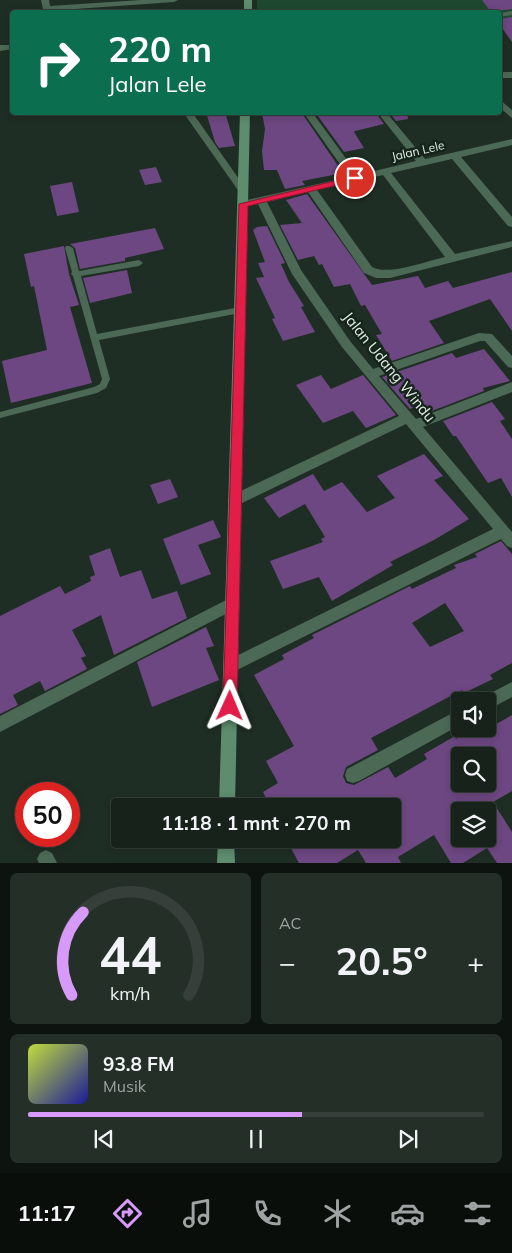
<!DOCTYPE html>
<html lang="id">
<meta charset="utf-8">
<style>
:root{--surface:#17221b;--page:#242f28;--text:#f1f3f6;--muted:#9ea4a3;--line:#363f3a;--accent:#d89af8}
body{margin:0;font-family:Mulish,sans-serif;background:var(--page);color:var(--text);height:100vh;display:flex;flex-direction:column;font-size:19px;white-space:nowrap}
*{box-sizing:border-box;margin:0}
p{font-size:16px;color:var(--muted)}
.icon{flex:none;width:28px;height:28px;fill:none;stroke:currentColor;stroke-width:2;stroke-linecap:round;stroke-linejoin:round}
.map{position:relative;height:863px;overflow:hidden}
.side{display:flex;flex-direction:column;gap:10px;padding:10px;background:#0d130f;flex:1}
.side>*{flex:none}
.guide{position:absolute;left:10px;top:10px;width:492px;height:105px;border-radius:5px;box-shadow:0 2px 8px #0003,0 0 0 1px var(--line);background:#0b6e4f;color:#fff;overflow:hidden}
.fabs{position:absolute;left:451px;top:692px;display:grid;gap:10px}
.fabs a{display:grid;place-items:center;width:45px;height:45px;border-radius:5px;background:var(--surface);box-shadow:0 2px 8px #0003,0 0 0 1px var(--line);font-size:25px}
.speed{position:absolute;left:15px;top:782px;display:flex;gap:10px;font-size:25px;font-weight:700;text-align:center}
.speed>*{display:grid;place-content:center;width:65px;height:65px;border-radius:50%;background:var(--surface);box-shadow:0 2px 8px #0003,0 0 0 1px var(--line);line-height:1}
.speed .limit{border:8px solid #d22;background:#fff;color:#111}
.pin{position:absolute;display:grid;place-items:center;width:42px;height:42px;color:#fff;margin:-21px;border:2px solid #fff;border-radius:50%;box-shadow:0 1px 5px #0007}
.me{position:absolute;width:55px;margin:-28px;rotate:1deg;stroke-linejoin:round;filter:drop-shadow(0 0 4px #0008)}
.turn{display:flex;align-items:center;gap:18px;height:105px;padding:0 15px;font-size:22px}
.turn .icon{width:65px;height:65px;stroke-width:2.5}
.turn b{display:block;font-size:35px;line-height:42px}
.big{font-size:38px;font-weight:700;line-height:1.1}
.side .widget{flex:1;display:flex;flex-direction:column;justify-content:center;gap:8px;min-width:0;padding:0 18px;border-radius:8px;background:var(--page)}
.side .dial{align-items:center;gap:0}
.dial svg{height:130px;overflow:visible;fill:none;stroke:var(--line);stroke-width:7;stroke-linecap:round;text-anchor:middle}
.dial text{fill:var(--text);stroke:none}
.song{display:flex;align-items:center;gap:15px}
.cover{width:60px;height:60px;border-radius:8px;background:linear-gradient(135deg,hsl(70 70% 55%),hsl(240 70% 35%))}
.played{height:5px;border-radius:2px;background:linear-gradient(90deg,var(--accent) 60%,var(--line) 60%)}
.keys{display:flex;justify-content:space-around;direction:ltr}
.heat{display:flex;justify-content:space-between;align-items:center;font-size:28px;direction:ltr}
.side .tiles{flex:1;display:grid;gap:10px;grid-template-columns:1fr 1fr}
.widget:last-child{grid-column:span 2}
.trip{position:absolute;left:111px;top:798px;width:290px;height:50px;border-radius:5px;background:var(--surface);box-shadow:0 2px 8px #0003,0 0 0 1px var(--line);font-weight:700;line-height:50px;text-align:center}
.tab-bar{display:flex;height:80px;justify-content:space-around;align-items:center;background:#090e0b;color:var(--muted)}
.tab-bar .icon{width:35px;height:35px}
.tab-bar .active{color:var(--accent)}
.tab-bar b{font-size:22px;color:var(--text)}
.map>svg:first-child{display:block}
.green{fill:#1e4830}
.building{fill:#6d4781;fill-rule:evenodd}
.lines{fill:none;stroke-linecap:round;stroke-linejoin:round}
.lane{fill:#4c6956;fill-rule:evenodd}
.street{fill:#4c6956;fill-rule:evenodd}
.secondary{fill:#5d8c6e;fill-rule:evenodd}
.route{fill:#e11d48;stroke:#92132f}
.labels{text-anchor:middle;stroke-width:5;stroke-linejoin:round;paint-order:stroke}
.far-street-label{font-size:12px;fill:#e2ece5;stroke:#15251b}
.street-label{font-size:15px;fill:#e2ece5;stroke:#15251b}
</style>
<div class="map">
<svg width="512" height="863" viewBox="0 0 512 863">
<rect width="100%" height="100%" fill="#1f2e24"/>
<path class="green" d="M257,0H512V24L500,25V12H257Z"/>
<path class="building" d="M482,0H512V9L491,12Z
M512,17V42L500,25V19Z
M206,112H225L235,146L219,148L215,142Z
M262,112H301L343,173L302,181L305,185L285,189L277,170H264L262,151L265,129Z
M315,112H375L384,124L355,131L354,132L364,148L344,152Z
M389,112H407L408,119L396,121Z
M156,167L162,182L145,185L139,170Z
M72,182L79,212L57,216L50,186Z
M307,194L372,285L418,276L425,288L448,281L453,288L512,272V331L490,299L429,321L444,343L392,361L376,335L382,334L365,305L361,306L350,284L334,287L322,264L319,265L314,256L298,260L280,225L302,223L286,200Z
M267,226L285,263L281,264L289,282L304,306L301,307L315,332L283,341L272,319L275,318L256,278L264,277L258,263L265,262L253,230L257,227Z
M155,228L164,249L125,258V261L80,269L75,248L70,244Z
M64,246L69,274L79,305L70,307L92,383L11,403L2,361L47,350L34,286L31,287L24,254Z
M127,270L132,293L90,303L83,278Z
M484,349L510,381L483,388L484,391L424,414L419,405L410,409L382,377L452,353L456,358Z
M321,375L331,389L363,375L396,415L366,428L353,411L323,423L296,385Z
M492,402L505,419L500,421L512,439V497L501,478L488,483L456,436H453L443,421Z
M424,454L443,476L434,480L469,519L434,540L390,562L393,565L332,601L319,577L283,589L270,561L323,542L321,539L325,537L305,504L279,518L264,498L313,474L324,491L342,482L367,512L395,498L377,476Z
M170,479L178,497L158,504L150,485Z
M213,520L221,537L198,545L211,574L181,585L163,539Z
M501,541L512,554V663L490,675L493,679L464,693L462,690L371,738L378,750L346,767L343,776L346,783L354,785L388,767L395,778L427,759L424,754L455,736L456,739L473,729L477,735L512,715V791L493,802L512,832V863H497L487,848L463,863H451L434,835L398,857L401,863H366L358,850L337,863H299L286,839H392V806H270L263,792L278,783L266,761L294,746L254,675L284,659L282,655L314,638L312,635L410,586L412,589L456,568L454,565L477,557L475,554ZM445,603L464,631L430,647L412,623ZM460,756H488V784H460ZM460,811H488V839H460Z
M110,548L120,577L141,570L152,599L177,591L187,618L114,655L101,615L72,630L86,656L81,658L87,669L45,691L40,681L13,695L18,705L0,714V616L60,586L65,594L91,581L90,577L95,575L89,556Z
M206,627L214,646L206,648L219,680L152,707L137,662Z"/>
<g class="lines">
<path class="lane" d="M66,246H69L73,248L79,271L139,260L143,263L139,266L81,276L97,334L240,307L244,310L240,313L99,340L110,379L106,388L97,393L0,418V412L94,387L100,384L102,379L73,276L71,274L72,272L65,248Z"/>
<path class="street" d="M41,0H49L50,6L141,0H178L174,2L47,11L43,9Z
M512,11V15L500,17V13Z
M0,45H12V49L0,51Z
M500,72H512V78H500Z
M500,100L512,110V118L500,108Z
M30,112L25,116L20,113L21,112Z
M183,112H192L246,189V193H240Z
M303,112H312L358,175L416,161L377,112H386L425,159L512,139V145L461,157L512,217V227L508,226L452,159L391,173L455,254L512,241V247L390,278H376L364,273L308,192L267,202L301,270L350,341L373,369L479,333L492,334L512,356V368L508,367L485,341H480L379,376L416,419L512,382V392L423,427L512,532V548L507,546L501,539L231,673L226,671L223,666L226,661L493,529L406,424L240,504L235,506L230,504L228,500L230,496L399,416L342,347L292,274L258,204L243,207L238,204L243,201L349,177ZM383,175L445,257C427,261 389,276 372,267L317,190Z
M232,597L237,598L239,603L237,608L0,732V716Z
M512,682V697L488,710V701H481L483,697Z
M460,709V725L359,781L353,783L347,781L345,775L347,769Z
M46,850L52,853L57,863H39L37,859L40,853Z"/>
<path class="secondary" d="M244,0H252V12H244Z
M240,112H250L235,806H219Z
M218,839H234L235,863H217Z"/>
</g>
<path class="route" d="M355,176L360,178L359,180L248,206L237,706L235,711L230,713L225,711L223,706L239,204Z"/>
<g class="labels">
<g class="far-street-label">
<text transform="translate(418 151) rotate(-13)" y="4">Jalan Lele</text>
</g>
<g class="street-label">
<text transform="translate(389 367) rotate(51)" y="5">Jalan Udang Windu</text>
</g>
</g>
</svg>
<div class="fabs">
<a><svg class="icon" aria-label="sound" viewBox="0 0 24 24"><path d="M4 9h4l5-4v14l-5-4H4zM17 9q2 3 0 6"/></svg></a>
<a><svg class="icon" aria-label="search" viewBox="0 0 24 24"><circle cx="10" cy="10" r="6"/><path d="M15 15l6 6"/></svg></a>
<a><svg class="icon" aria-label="layers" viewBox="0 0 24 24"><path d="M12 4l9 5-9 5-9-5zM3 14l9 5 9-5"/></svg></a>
</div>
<div class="speed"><div class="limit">50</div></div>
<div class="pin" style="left:355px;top:178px;background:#d93025"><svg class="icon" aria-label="arrive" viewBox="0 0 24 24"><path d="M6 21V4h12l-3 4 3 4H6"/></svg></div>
<svg class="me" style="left:230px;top:706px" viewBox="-20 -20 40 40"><path d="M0-17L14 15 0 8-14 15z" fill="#e11d48" stroke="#fff" stroke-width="4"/></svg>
<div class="trip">11:18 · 1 mnt · 270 m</div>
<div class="guide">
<div class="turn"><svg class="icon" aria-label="right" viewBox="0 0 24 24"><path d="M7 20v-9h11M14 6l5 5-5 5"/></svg><div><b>220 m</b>Jalan Lele</div></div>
</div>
</div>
<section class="side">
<div class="tiles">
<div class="widget dial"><svg viewBox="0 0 100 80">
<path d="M14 69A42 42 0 1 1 86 69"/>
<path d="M14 69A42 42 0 0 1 21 18" stroke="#d89af8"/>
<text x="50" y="56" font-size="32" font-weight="700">44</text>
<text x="50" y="72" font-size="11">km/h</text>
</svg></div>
<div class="widget"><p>AC</p>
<div class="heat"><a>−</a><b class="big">20.5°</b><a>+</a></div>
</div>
<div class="widget">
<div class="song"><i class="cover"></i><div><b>93.8 FM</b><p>Musik</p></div></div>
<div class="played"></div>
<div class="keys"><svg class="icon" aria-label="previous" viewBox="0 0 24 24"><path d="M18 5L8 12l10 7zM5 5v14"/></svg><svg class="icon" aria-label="pause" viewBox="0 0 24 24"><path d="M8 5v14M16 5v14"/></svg><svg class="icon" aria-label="next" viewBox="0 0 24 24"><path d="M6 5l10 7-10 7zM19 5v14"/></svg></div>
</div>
</div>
</section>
<nav class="tab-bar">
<b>11:17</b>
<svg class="icon active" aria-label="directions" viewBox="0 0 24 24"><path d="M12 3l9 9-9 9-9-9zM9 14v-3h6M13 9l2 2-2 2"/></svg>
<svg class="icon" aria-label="music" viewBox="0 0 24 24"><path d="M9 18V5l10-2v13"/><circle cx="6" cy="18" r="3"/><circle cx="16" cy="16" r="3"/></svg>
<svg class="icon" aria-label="phone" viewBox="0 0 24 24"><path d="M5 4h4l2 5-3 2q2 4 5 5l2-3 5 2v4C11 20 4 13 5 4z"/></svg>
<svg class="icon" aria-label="climate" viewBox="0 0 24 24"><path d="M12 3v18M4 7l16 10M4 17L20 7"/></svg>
<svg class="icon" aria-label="car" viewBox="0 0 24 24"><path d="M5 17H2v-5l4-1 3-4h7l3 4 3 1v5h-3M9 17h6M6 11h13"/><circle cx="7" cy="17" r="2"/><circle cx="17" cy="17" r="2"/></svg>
<svg class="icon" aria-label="filters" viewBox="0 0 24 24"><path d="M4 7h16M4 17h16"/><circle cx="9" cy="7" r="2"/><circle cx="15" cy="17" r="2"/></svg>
</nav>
